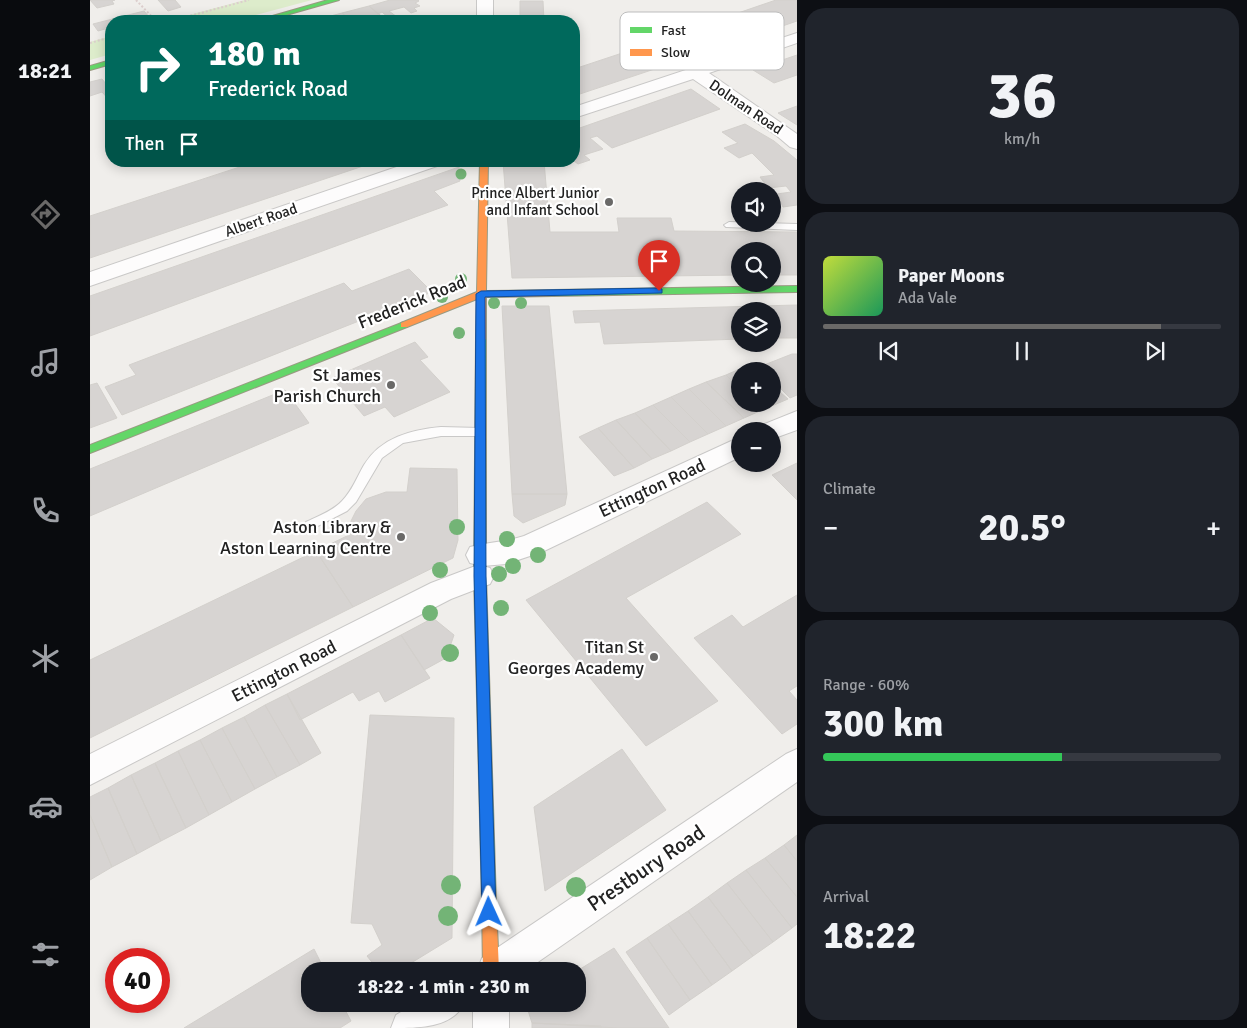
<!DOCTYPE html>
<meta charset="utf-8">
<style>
:root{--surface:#171b24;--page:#20242c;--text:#f1f3f6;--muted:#9ea1a6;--line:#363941;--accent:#6a6968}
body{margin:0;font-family:Signika,sans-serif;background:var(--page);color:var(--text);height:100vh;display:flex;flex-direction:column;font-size:19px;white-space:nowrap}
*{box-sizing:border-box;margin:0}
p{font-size:16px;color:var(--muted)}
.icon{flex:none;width:28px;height:28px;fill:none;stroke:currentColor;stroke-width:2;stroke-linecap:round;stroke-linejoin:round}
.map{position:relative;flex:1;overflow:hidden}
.drawer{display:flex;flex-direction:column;gap:8px;padding:8px;background:#0d0f14;width:450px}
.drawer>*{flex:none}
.top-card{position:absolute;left:15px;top:15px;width:475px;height:152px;border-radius:20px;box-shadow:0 2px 12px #0003;background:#00695c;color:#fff;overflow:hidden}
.fabs{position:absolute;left:641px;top:182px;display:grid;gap:10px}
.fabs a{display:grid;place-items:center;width:50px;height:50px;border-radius:50%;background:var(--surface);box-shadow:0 2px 12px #0003;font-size:25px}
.speed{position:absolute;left:15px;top:948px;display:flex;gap:10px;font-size:25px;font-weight:700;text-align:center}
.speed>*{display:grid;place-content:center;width:65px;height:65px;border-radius:50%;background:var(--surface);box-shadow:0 2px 12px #0003;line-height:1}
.speed .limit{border:8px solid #d22;background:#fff;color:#111}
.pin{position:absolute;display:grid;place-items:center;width:42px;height:42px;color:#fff;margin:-51px -21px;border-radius:50% 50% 50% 0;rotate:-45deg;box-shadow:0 0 5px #0007}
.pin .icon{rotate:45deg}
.me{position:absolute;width:55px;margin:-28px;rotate:359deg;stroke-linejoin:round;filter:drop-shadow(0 0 4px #0008)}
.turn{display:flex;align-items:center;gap:18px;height:105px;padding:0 20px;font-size:22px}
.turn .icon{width:65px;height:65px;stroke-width:2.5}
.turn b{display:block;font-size:35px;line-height:42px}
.then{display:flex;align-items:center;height:48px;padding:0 20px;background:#0003;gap:10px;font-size:19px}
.big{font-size:38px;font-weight:700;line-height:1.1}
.drawer .widget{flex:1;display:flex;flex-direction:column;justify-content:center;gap:8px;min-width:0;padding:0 18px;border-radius:20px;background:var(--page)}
.drawer .dial{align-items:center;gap:0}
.dial b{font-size:65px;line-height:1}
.song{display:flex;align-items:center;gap:15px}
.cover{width:60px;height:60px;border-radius:8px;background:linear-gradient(135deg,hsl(70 70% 55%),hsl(150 70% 35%))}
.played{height:5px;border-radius:2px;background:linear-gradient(90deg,var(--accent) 85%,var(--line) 85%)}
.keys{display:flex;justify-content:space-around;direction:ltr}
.heat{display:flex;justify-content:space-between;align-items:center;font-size:28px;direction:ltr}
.charge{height:8px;border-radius:4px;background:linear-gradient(90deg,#34c759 60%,var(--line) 0)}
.trip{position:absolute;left:211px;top:962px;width:285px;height:50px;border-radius:20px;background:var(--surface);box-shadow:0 2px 12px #0003;font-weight:700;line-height:50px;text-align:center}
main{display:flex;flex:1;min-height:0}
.tabs{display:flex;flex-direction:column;width:90px;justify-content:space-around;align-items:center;background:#090b0e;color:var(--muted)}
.tabs .icon{width:35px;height:35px}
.tabs .selected{color:var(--accent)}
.tabs b{font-size:22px;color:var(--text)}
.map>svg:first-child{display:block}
.grass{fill:#ddeccb}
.building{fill:#d7d4d2;stroke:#d3d0cc}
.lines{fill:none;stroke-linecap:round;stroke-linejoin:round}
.lane-casing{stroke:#c9c8c7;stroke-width:2}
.street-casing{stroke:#c9c8c7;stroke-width:2}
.fast-casing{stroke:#999a82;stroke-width:2}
.slow-casing{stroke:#999a82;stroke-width:2}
.path{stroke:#dccecd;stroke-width:2;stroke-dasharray:2 2;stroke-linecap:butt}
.lane{fill:#fdfcfc;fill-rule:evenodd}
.street{fill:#fdfcfc;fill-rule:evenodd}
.fast{fill:#63d668;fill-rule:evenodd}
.slow{fill:#ff974d;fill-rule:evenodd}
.tree{fill:#73b476}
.route{fill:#1a73e8;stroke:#114b97}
.poi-dot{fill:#6a6968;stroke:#fff;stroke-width:2}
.labels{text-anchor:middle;stroke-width:4.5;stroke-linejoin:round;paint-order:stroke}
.far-street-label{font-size:15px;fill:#222;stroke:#fff}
.far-poi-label{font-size:15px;fill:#222;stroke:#fff;text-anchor:end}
.street-label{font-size:18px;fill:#222;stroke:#fff}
.poi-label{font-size:18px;fill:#222;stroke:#fff;text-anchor:end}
.near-street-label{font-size:21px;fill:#222;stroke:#fff}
.key{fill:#fff;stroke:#bdbdbd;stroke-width:1}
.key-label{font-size:14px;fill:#222}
</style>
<main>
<nav class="tabs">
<b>18:21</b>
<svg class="icon selected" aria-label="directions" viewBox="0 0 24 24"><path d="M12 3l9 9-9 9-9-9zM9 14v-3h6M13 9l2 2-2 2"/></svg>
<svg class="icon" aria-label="music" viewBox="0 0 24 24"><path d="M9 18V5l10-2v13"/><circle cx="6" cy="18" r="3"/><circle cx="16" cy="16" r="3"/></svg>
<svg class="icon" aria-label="phone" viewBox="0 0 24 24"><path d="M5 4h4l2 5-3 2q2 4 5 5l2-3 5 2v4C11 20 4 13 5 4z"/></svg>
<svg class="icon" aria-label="climate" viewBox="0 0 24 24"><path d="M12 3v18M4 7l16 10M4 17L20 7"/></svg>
<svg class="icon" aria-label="car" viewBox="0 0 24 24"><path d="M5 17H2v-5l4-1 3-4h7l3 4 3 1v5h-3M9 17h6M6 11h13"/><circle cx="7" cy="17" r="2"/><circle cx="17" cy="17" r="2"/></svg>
<svg class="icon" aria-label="filters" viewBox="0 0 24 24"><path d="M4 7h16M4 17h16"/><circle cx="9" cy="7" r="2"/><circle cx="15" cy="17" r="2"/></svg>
</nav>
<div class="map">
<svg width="707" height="1028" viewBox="0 0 707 1028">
<rect width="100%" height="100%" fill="#f0eeeb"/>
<path class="grass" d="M155,0H222L144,21H77Z
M21,36V54L0,60V42Z"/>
<path class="building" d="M0,0H25L22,1L24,4L7,8Z
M68,0H85L91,7L78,11Z
M300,0H328L329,1L325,3L330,6L324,8L327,11L321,13L314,7L299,11L307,17L300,19L292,12L288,14L279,6Z
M686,0H707V21L678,31L648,13Z
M430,1H453L454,21H430Z
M279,6L295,19L284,21L280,18L271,20L273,21H261L252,13Z
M54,11L60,18L46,21H21V31L18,32L15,29L8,31L3,24Z
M252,13L261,21H222Z
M650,14L678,31L484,96V69Z
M707,55V75L684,83L663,70Z
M12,79L21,90V102L12,92L0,96V82Z
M601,89L630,109L522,148L507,136L500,138L513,149L494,155L500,160L488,164L484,161V130Z
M707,106V125L688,113Z
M655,124L684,141L707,160V205L693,207L687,194L701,192L696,186L678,188L670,177L684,175L662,153L649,158L634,148L648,143L632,132Z
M168,161H288L0,258V216Z
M413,161H454L460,232H529L527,218H581L584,231L707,232V275H682V251H650V275L422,278Z
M369,167L370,181L344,191L358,205L0,336V296Z
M319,269L342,292L32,415L15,387L46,375L39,365L254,283L262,291Z
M707,305V338H682V311H650V339L514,344L510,322L485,323L483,311Z
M412,306H459L477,494H422Z
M325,342L338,357L330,360L360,392L304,417L295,407L274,416L242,378Z
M702,354H707V395L700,398L682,380V371H673L669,367Z
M661,364L668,371H650V389L636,375Z
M636,375L650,389V404H665L672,410L654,418L616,382Z
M616,382L654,418L636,426L599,389Z
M7,383L27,418L0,428V385Z
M682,385L698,399L672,410L665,404H682Z
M599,389L636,426L618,434L581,397Z
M195,390L219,423L0,516V469Z
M581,397L618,434L600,442L563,405Z
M563,405L600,442L581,451L545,413Z
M545,413L581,451L562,459L526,420Z
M526,420L562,459L544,468L508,428Z
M508,428L544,468L524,476L489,437Z
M707,463V500L682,475Z
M320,468L367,469L368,540L363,558L263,607L226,551L259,535V525L266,511L276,499L296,492H317Z
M422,494H477L475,505L433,523L424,516Z
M617,502L651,534L536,598L628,701L556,746L436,600Z
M226,551L263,607L0,738V660Z
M707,595V686L699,691L707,700V724L692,734L604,638L642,615L653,627Z
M343,618L364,635L356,658L334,670L311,635Z
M311,635L340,678L295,702L289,691L269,701L263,692L210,720L197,694Z
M197,694L231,753L210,765L175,705Z
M175,705L210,765L187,777L154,717Z
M280,715L364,718L362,938L308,971H289L277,956L292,945L282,924L261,923Z
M154,717L187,777L165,789L132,728Z
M132,728L165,789L142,802L110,740Z
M110,740L142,802L119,815L88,751Z
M532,749L576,810L455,891L444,807Z
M88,751L119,815L96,828L65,763Z
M65,763L96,828L71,841L41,775Z
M41,775L71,841L47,854L18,788Z
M18,788L47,854L22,867L0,815V797Z
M0,815L22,867L0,880Z
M707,835V861L694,845Z
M694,845L707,861V897L675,858Z
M675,858L707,897V924L702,928L656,870Z
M656,870L702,928L683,942L637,883Z
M637,883L683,942L663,956L618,897Z
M618,897L663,956L642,971L598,911Z
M598,911L642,971L622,985L578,924Z
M578,924L622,985L600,1000L557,938Z
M557,938L600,1000L579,1015L536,952Z
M524,948L579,1028H528L442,1023L436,1004H488L487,971Z
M224,949L235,971H220V1004H252L261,1021L250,1028H94Z
M442,1023L511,1026V1028H442Z"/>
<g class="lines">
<g class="lane-casing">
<path id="lane" d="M639,222L707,224V230L636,227L634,225Z
M351,427L390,428L396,432L390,436H351L313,443L292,458L266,502L257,511L224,528H216L214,525L216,522C228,516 243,511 252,501C262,491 267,477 274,465C291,437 321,430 351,427Z"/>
</g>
<g class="street-casing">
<path id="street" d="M387,0H403V21H387Z
M707,33V43L619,73L707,134V149L700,147L687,136L603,79L484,118V107Z
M324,161H352L350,165L0,286V272Z
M707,411V430L682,439V431H669L672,425Z
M650,437V457L452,552L416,564L393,566L400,568L404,576L400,584L361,599L0,785V754L341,583L388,565L380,563L376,555L380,547C398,542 416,542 434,536Z
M707,749V782L435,971H387L392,958L696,754Z
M324,1004H374C361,1028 330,1028 301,1028L306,1015Z
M383,1004H419V1028H383Z"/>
</g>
<g class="fast-casing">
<path id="fast" d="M238,0H249L175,21H165Z
M21,60V64L0,70V66Z
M707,286V292L463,296L458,293L463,290Z
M314,322L317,323V327L0,453V445Z
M391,336L396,339V576L406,903L404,908L399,910L394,908L392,903L384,576L386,339Z"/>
</g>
<g class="slow-casing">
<path id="slow" d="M390,161H398L396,291L463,290L468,293L463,296L396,297V339L391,342L386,339L387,299L317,327H311V323L387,292Z
M399,896L404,898L406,903L409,971H393L392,903L394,898Z"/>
</g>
<path class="path" d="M46,0L66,21
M81,21L159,0
M0,43L21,37"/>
<use href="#lane" class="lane"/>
<use href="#street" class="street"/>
<use href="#fast" class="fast"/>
<use href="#slow" class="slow"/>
</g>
<g class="tree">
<circle cx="371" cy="174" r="5.5"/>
<circle cx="371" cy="279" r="6"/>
<circle cx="352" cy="297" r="6"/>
<circle cx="404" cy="303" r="6"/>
<circle cx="431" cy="303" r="6"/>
<circle cx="369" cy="333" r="6"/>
<circle cx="367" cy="527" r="8"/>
<circle cx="417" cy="539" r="8"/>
<circle cx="448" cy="555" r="8"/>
<circle cx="423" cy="566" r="8"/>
<circle cx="350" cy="570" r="8"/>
<circle cx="409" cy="574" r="8"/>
<circle cx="411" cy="608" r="8"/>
<circle cx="340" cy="613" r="8"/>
<circle cx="360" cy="653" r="9"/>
<circle cx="361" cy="885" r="10"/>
<circle cx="486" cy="887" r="10"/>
<circle cx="358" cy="916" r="10"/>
</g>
<path class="route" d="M569,288L572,289V293L395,297L396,576L406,912L404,917L399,919L394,917L392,912L384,576L386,294L391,291Z"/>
<g class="poi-dot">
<circle cx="519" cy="202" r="5"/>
<circle cx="301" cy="385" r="5"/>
<circle cx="311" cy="537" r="5"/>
<circle cx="564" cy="657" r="5"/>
</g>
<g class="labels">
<g class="far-street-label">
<text transform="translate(656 107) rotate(34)" y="5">Dolman Road</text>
<text transform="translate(171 220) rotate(-19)" y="5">Albert Road</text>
</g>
<g class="far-poi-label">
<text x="509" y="198">Prince Albert Junior<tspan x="509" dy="17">and Infant School</tspan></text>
</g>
<g class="street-label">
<text transform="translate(322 302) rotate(-22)" y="6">Frederick Road</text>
<text transform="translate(562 488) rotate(-25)" y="6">Ettington Road</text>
<text transform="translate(194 671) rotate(-27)" y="6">Ettington Road</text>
</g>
<g class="poi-label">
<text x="291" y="381">St James<tspan x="291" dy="21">Parish Church</tspan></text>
<text x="301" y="533">Aston Library &amp;<tspan x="301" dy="21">Aston Learning Centre</tspan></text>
<text x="554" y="653">Titan St<tspan x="554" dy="21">Georges Academy</tspan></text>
</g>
<g class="near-street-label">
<text transform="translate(556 868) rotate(-34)" y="7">Prestbury Road</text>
</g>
</g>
<rect x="530" y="12" width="164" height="58" rx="8" class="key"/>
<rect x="540" y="27" width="22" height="6" fill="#63d668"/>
<rect x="540" y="49" width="22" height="7" fill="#ff974d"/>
<g class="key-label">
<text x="571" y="35">Fast</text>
<text x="571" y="57">Slow</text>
</g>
</svg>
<div class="fabs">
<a><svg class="icon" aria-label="sound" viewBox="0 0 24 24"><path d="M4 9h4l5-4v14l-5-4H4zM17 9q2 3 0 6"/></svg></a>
<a><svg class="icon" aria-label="search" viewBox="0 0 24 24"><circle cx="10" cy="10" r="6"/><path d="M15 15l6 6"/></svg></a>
<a><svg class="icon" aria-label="layers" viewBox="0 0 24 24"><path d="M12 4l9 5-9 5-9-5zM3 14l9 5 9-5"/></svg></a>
<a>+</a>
<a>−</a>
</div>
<div class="speed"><div class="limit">40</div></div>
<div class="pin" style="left:569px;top:291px;background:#d93025"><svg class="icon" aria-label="arrive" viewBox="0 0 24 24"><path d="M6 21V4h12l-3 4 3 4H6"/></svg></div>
<svg class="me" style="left:399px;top:912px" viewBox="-20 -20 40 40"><path d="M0-17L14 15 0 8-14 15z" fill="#1a73e8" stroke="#fff" stroke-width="4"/></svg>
<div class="trip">18:22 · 1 min · 230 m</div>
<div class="top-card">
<div class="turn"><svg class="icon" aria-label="right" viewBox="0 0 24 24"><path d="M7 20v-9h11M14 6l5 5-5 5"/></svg><div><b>180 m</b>Frederick Road</div></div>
<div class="then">Then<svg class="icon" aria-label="arrive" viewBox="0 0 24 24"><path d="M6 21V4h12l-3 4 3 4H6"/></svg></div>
</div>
</div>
<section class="drawer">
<div class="widget dial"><b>36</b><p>km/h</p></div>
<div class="widget">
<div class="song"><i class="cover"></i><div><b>Paper Moons</b><p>Ada Vale</p></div></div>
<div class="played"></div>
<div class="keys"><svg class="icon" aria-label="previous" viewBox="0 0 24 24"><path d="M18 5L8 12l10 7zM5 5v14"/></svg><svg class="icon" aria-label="pause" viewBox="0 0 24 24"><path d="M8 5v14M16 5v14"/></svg><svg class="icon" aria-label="next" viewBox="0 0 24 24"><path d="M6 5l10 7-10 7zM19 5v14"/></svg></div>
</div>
<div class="widget"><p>Climate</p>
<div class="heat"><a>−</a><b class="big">20.5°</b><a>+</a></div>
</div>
<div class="widget"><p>Range · 60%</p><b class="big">300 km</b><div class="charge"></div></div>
<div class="widget"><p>Arrival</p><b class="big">18:22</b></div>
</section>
</main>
